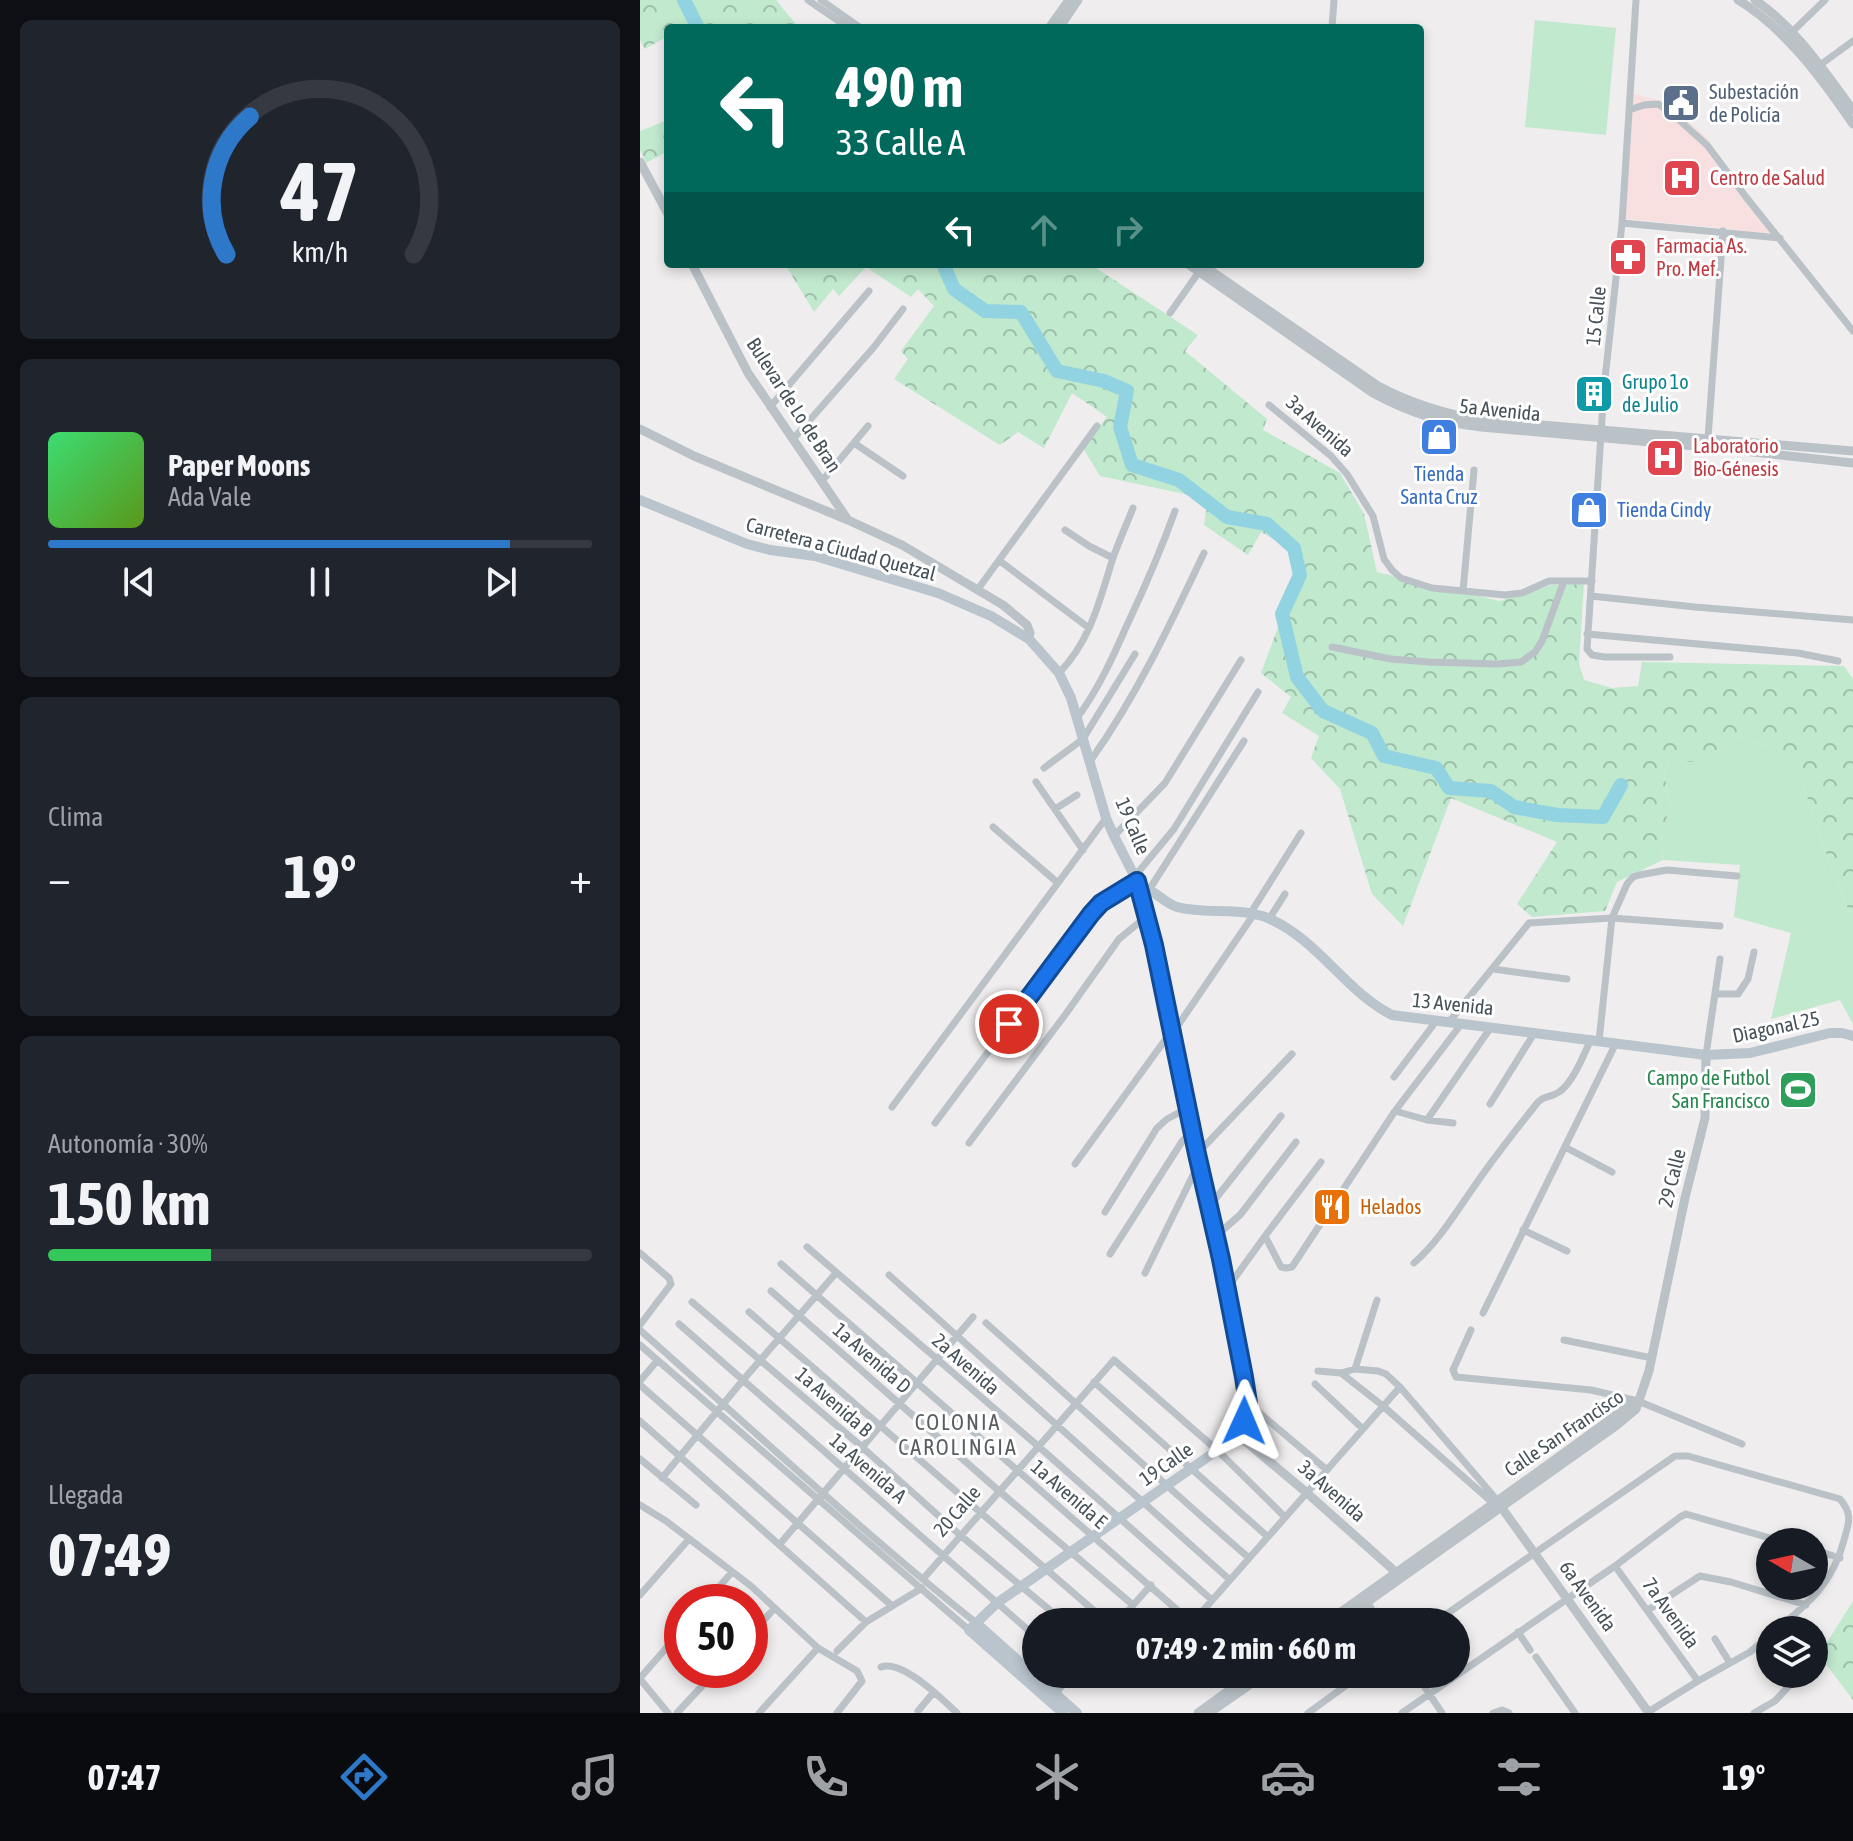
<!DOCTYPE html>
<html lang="es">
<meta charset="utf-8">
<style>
:root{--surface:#171b24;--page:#20242c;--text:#f1f3f6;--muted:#9ea1a6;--line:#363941;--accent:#2d78c9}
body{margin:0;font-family:"Asap Condensed",sans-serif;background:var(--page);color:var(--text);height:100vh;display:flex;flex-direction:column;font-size:30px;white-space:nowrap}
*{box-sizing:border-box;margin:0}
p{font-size:26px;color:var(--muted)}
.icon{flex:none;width:44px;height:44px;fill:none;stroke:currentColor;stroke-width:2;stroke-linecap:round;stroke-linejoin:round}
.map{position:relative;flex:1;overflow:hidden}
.panel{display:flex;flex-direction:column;gap:20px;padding:20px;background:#0d0f14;width:640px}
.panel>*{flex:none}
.hud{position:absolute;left:24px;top:24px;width:760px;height:244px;border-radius:8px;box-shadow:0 4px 12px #0003;background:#00695c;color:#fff;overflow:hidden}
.needle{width:52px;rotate:279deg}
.fabs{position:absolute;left:1116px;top:1528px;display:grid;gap:16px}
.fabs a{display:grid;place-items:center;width:72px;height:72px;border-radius:50%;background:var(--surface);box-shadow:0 4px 12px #0003;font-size:40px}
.speed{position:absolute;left:24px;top:1584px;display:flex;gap:16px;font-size:40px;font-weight:700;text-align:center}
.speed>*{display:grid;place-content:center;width:104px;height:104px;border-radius:50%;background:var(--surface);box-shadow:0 4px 12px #0003;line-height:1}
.speed .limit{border:12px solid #d22;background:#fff;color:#111}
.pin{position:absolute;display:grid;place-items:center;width:68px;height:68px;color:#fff;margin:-34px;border:4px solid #fff;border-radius:50%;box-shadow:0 2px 8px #0007}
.me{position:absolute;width:88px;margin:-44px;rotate:1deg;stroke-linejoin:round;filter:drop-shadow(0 0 6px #0008)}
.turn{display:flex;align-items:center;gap:28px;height:168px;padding:0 40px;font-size:36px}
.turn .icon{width:104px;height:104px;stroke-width:2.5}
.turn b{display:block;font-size:56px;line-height:68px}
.lanes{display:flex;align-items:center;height:76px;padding:0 40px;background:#0003;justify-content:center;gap:40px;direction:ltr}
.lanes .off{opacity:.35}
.big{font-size:60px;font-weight:700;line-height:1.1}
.panel .widget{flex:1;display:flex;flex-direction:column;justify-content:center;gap:12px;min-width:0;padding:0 28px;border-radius:12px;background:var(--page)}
.panel .dial{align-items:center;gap:0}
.dial svg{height:208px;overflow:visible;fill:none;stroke:var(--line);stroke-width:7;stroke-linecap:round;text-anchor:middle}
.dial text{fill:var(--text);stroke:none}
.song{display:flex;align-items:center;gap:24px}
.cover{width:96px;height:96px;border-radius:12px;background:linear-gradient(135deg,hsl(140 70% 55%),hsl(90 70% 35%))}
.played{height:8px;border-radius:4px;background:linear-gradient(90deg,var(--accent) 85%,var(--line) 85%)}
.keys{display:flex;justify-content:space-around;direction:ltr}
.heat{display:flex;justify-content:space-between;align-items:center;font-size:44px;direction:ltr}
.charge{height:12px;border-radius:6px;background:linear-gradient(90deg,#34c759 30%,var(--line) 0)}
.trip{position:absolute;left:382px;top:1608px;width:448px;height:80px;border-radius:40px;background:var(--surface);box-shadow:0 4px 12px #0003;font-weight:700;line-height:80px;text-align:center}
.menu{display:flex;height:128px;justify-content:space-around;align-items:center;background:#090b0e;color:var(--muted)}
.menu .icon{width:56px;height:56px}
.menu .on{color:var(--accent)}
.menu b{font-size:36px;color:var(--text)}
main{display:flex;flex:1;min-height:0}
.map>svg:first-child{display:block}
.medical{fill:#f7e0df}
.grass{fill:#c0e9ce}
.forest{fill:url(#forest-crowns)}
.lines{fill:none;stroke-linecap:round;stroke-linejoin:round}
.river{stroke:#92d3e1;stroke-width:14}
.minor{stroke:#bac2c8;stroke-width:7}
.tertiary{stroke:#bac2c8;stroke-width:9}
.secondary{stroke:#bac4cd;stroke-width:10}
.route-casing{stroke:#114b97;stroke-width:20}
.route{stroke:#1a73e8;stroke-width:14}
.labels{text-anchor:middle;stroke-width:6;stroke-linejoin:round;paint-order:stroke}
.service-label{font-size:20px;fill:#4e5e75;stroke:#fff;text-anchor:start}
.health-label{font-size:20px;fill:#be3a42;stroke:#fff;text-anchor:start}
.street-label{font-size:20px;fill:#475158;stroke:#fff}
.culture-label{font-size:20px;fill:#0d838f;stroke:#fff;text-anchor:start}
.shop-label{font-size:20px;fill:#366cbe;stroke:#fff}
.leisure-label{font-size:20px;fill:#27864d;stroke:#fff;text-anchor:end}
.food-label{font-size:20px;fill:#c56008;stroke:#fff;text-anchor:start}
.neighbourhood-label{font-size:22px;letter-spacing:2px;fill:#5a5e61;stroke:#fff}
</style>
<main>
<section class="panel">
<div class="widget dial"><svg viewBox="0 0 100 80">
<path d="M14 69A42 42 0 1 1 86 69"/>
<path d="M14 69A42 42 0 0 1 23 16" stroke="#2d78c9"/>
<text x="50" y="56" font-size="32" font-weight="700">47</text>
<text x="50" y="72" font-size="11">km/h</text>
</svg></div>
<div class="widget">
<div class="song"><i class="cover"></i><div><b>Paper Moons</b><p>Ada Vale</p></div></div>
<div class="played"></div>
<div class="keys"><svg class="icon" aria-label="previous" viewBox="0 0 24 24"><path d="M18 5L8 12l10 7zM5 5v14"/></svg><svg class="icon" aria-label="pause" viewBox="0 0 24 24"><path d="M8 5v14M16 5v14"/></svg><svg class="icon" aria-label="next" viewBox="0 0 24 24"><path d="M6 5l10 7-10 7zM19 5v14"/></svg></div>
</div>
<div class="widget"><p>Clima</p>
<div class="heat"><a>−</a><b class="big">19°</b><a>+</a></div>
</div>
<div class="widget"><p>Autonomía · 30%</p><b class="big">150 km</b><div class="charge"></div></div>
<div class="widget"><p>Llegada</p><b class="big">07:49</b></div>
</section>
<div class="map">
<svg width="1213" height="1713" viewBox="0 0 1213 1713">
<defs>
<pattern id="forest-crowns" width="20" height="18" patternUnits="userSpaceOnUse" patternTransform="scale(2)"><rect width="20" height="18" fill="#c0e9ce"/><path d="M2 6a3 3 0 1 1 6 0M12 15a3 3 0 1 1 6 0" fill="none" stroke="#9ebfaa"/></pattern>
</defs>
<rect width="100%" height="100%" fill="#efeded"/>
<path class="medical" d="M993,93L1027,103L1066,137L1138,238L1083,228L985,219Z"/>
<path class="grass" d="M895,20L976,28L966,135L885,127Z
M1098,736L1131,748L1162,781L1178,832L1207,907L1213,915V1024L1200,1000L1131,1019L1151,933L1094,917L1100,865L1023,860L1021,834L1031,805L1024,775L1028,761L1077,751Z"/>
<path class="forest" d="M0,0H136L159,28H28V36L5,49L0,40Z
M28,120V151L6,163L0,150V131Z
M145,264H450L558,335L545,351L627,419L623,430L700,473L724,514L737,572L860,601L911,585L944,584L939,663L944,680L972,688L998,686L1002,662L1204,666L1213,679V915L1207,907L1178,832L1162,781L1131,748L1098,736L1077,751L1058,762L1028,761L1024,775L1031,805L1021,834L1023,860L977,882L965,911L892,917L877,904L917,842L811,798L763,926L732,894L700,789L671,758L679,736L642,713L651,697L621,673L664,557L621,532L608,555L564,525L568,499L460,476L443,448L467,417L432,393L404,448L378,432L360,445L254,379L268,359L261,351L294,306L278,289L271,297L226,267L199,296L193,289L174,312Z
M1213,1601V1700L1179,1655Z"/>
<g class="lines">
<path class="river" d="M44,0L58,28
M303,264L314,289L345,311L381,312L417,371L464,381L487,391L480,427L492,465L539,480L587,517L627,524L654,548L660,575L642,614L657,677L683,711L732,733L744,756L796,768L809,788L851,791L874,807L917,815L963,817L981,785"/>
<path class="minor" d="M168,0L209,28
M181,0L221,28
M996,0L982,223L964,388L947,649L952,655L965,657H1030
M692,28L694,0
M1152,32L1185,0
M1180,65L1213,41
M989,110L1004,105L1018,104L1029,111L1067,145L1106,197L1213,331
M982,223L1140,238
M530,313L561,269
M629,405L691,456L707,474L733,516L744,559L752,570L761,578L792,588L865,595L882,593L909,581H952
M130,407L229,291
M154,438L234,347L263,309
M1068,438L1083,231
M214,443L263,476
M182,481L228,426
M425,530L449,546L473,558
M360,561L449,628
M338,589L457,426
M823,591L834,470
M951,596L1055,607L1213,620
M947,634L1158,653L1198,661
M692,647L751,659L789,662L857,664L881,662L895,652L902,641L924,581
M419,673C450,641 459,603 472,561C478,543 486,526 493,508
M437,718C458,690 473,657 487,625C505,587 521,550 535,511
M451,760C497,695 530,625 564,553
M404,768L443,739L495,654
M396,782L443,850
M415,809L437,795
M353,827L418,883
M474,836L525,783L601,660
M495,876L534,829L618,692
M509,890L604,741
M610,914L661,833
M629,919L645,894
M853,969L927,979
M1076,994H1098L1108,979L1114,952
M809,1022L889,923L972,918L1080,926
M959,1041L972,918L987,884L993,877L999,875L1027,870L1097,876
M1066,1055L1080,959
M754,1077L797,1020
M850,1104L895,1032
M252,1107L466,818
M755,1111L787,1120L813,1123
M787,1120L851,1027
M295,1123L451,914L461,903L497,881
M329,1143L425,1015L479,939L507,916
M925,1147L972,1172
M557,1154L652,1054
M435,1164L525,1040L539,1024L614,914
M569,1207L641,1116
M465,1212L517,1128L527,1119L548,1108
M883,1230L927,1251
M576,1236L600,1215L656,1142
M625,1236L641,1267L646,1268L652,1267L755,1111L822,1023
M167,1247L398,1446L572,1600
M0,1253L29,1278L31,1284L0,1325
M470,1254L543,1140L553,1133
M774,1263C800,1240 818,1209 838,1181C856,1155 875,1131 894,1107C903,1094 909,1099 919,1092C933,1083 944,1054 951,1039
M141,1264L551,1622
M505,1273L559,1163
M249,1275L590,1580
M586,1290L625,1236L681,1162
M131,1291L359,1491L493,1605
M52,1302L222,1447L320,1535L424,1622
M109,1312L467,1622
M843,1313L976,1043
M346,1323C434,1401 520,1481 609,1558
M39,1324L396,1637
M0,1330C111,1428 220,1530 335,1622
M831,1330L813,1370L816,1377L951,1390L998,1401L1102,1444
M924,1340L1012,1358
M0,1345L329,1630
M715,1369L737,1300
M678,1371L701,1373L715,1369L738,1371L746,1374L760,1387L857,1500
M701,1373L743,1406L853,1503
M0,1381L17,1361
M454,1382L628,1537
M675,1384L723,1429
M0,1385L251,1605
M616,1410L687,1470
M0,1421L226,1622
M0,1459L56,1505
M22,1478L103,1380L196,1273
M0,1505L26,1521L111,1586L178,1648L217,1671L222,1681L197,1713
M139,1545L333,1317
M1174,1550L1200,1558
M975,1566L1058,1681
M283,1579L474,1360L577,1450L645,1517
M0,1595L49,1539
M66,1602L92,1572
M727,1602L740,1622
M1008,1610L1060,1576L1091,1582L1166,1605
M478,1622L511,1585
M553,1622L760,1387
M795,1622L1035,1456H1048L1200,1499C1213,1515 1209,1522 1204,1540C1193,1583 1169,1603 1136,1630
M878,1632L890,1650
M110,1635L134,1609
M1075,1639L1090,1663
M197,1651L226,1622L282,1588
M896,1657L935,1713
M241,1667C262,1659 302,1699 317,1713
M776,1674L802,1713
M0,1678L42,1630
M0,1679L28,1713
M415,1694L432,1674
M278,1711L294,1692
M1008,1712L1058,1681L1110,1652L1130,1635
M37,1713L77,1670
M119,1713L178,1648
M668,1713L722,1674
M762,1713L975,1566L1040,1517L1046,1514L1144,1542
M853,1713L862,1710L869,1713
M1114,1713L1135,1701L1160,1674"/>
<path class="tertiary" d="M1098,0C1145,28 1182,79 1213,124
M1115,0C1156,28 1184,71 1213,110
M409,28L429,0
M419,28L438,0
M0,162L28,214
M52,264L108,373L208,520
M548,264L733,393C770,413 800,422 841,427L1067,447L1213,463
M561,264L738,386C772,404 804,414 842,420L1213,451
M0,429L54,456L208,520L262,545L363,605L387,625L390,633L389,639
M597,1434L667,1493L759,1575
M859,1504L1009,1713
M687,1622C788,1549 892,1478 992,1403L998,1401
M699,1622L977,1425L996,1409L1009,1371L1045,1198L1065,1118L1066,1055
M558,1713L612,1674
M569,1713L625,1674"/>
<path class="secondary" d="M0,500L107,544L130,550L175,556L298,593L351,616L389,639L419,673L431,698L466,818L474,836L497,881L507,916L604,1377L608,1403L604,1421L597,1434L585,1445L357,1603L329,1630L423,1713
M499,887C514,888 523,903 537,907C567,915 601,906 630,919C678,940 706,992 752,1015L1066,1055L1110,1053L1190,1033H1202L1213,1036
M335,1622L437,1713"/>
</g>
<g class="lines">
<g class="route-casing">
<path id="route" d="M369,1024L451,914L461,903L497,881L514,945L557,1154L581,1259L604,1377L608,1403L604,1421"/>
</g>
<use href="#route" class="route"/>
</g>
<defs>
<g id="civic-square" transform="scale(2)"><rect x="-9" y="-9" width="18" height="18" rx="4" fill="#5c6f8a" stroke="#fff"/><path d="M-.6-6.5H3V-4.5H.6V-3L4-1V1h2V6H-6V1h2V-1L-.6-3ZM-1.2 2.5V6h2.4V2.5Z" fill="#fff"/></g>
<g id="hospital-square" transform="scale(2)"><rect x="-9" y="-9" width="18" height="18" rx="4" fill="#e0444e" stroke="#fff"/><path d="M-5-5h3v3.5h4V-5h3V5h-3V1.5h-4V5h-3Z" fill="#fff"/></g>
<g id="pharmacy-square" transform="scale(2)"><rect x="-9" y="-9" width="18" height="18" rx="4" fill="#e0444e" stroke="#fff"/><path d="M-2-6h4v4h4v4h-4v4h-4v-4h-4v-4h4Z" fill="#fff"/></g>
<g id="building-square" transform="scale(2)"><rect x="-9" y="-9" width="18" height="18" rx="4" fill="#0f9aa8" stroke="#fff"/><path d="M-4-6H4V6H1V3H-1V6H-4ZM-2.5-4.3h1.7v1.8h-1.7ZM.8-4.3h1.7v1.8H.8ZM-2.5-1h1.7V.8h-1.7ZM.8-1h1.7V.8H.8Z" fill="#fff"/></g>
<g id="shop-square" transform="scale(2)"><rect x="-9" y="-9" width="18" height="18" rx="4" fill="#3f7fe0" stroke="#fff"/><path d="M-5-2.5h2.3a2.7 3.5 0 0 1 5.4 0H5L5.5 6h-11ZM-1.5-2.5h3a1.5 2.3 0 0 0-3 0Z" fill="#fff"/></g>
<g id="stadium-square" transform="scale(2)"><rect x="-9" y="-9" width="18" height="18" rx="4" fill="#2e9e5b" stroke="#fff"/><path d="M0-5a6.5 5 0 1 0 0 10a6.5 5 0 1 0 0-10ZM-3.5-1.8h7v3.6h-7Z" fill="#fff"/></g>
<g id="restaurant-square" transform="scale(2)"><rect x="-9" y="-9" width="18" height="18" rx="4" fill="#e8710a" stroke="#fff"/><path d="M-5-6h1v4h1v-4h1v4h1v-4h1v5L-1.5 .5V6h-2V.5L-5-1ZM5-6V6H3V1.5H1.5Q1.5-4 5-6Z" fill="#fff"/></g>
</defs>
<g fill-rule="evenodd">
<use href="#civic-square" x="1041" y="103"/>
<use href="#hospital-square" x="1042" y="178"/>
<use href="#pharmacy-square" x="988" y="257"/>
<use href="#building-square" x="954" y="394"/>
<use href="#shop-square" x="799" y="437"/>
<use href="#hospital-square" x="1025" y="458"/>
<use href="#shop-square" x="949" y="510"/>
<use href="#stadium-square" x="1158" y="1090"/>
<use href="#restaurant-square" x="692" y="1207"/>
</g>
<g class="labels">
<g class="service-label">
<text x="1069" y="99">Subestación<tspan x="1069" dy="23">de Policía</tspan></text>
</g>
<g class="health-label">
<text x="1070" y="185">Centro de Salud</text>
<text x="1016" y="253">Farmacia As.<tspan x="1016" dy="23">Pro. Mef.</tspan></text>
<text x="1053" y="453">Laboratorio<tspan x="1053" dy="23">Bio-Génesis</tspan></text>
</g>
<g class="street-label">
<text transform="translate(956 316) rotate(-84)" y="7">15 Calle</text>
<text transform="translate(154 405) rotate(57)" y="7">Bulevar de Lo de Bran</text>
<text transform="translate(860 410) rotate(6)" y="7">5a Avenida</text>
<text transform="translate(680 426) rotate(41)" y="7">3a Avenida</text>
<text transform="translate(201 549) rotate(15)" y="7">Carretera a Ciudad Quetzal</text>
<text transform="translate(493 826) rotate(67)" y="7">19 Calle</text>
<text transform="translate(813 1004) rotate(6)" y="7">13 Avenida</text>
<text transform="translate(1136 1027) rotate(-12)" y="7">Diagonal 25</text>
<text transform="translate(1032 1178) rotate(-76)" y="7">29 Calle</text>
<text transform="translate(232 1358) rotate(41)" y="7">1a Avenida D</text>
<text transform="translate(326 1364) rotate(41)" y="7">2a Avenida</text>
<text transform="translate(194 1402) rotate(41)" y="7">1a Avenida B</text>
<text transform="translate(924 1433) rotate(-34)" y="7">Calle San Francisco</text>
<text transform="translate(526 1464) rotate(-35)" y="7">19 Calle</text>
<text transform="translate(228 1468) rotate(41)" y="7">1a Avenida A</text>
<text transform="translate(692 1491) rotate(41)" y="7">3a Avenida</text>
<text transform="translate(429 1494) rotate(41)" y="7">1a Avenida E</text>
<text transform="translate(317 1511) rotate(-49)" y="7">20 Calle</text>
<text transform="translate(948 1596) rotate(54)" y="7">6a Avenida</text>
<text transform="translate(1031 1613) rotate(54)" y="7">7a Avenida</text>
</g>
<g class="culture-label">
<text x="982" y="389">Grupo 1o<tspan x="982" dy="23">de Julio</tspan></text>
</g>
<g class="shop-label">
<text x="799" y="481">Tienda<tspan x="799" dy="23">Santa Cruz</tspan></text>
<text x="977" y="517" text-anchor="start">Tienda Cindy</text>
</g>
<g class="leisure-label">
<text x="1130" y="1085">Campo de Futbol<tspan x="1130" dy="23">San Francisco</tspan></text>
</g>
<g class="food-label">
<text x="720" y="1214">Helados</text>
</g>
<g class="neighbourhood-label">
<text x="318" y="1430">COLONIA<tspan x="318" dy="25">CAROLINGIA</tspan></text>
</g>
</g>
</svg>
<div class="fabs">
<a><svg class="needle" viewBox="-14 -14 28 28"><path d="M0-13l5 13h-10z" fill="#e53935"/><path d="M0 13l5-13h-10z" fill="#9ea1a6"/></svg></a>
<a><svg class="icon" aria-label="layers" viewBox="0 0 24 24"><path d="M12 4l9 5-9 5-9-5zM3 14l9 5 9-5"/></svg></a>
</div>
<div class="speed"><div class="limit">50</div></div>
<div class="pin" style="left:369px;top:1024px;background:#d93025"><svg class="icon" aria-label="arrive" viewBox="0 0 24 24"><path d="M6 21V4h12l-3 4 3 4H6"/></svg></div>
<svg class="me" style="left:604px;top:1421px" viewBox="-20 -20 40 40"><path d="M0-17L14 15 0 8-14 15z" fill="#1a73e8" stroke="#fff" stroke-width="4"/></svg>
<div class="trip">07:49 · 2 min · 660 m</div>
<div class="hud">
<div class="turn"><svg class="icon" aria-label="left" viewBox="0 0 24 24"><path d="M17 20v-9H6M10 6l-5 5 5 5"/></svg><div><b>490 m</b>33 Calle A</div></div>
<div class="lanes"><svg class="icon" aria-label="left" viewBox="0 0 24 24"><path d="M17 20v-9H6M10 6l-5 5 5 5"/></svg><svg class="icon off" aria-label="ahead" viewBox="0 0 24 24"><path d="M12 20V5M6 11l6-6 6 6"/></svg><svg class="icon off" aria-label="right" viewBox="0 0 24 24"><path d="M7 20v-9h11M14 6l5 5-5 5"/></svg></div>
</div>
</div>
</main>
<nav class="menu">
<b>07:47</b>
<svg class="icon on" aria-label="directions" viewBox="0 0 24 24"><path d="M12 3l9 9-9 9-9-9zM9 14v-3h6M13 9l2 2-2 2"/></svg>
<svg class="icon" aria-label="music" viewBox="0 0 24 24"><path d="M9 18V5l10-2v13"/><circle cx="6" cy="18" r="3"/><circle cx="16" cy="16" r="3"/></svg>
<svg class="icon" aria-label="phone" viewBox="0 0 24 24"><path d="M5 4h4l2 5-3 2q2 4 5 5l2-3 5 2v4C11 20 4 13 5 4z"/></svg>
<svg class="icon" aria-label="climate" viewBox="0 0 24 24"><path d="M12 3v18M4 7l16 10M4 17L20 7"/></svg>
<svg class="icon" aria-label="car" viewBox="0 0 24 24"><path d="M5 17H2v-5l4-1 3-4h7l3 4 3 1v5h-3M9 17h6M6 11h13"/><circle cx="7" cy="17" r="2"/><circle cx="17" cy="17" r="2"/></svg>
<svg class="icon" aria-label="filters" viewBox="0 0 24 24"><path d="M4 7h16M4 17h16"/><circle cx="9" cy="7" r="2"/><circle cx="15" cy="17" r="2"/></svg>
<b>19°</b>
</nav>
